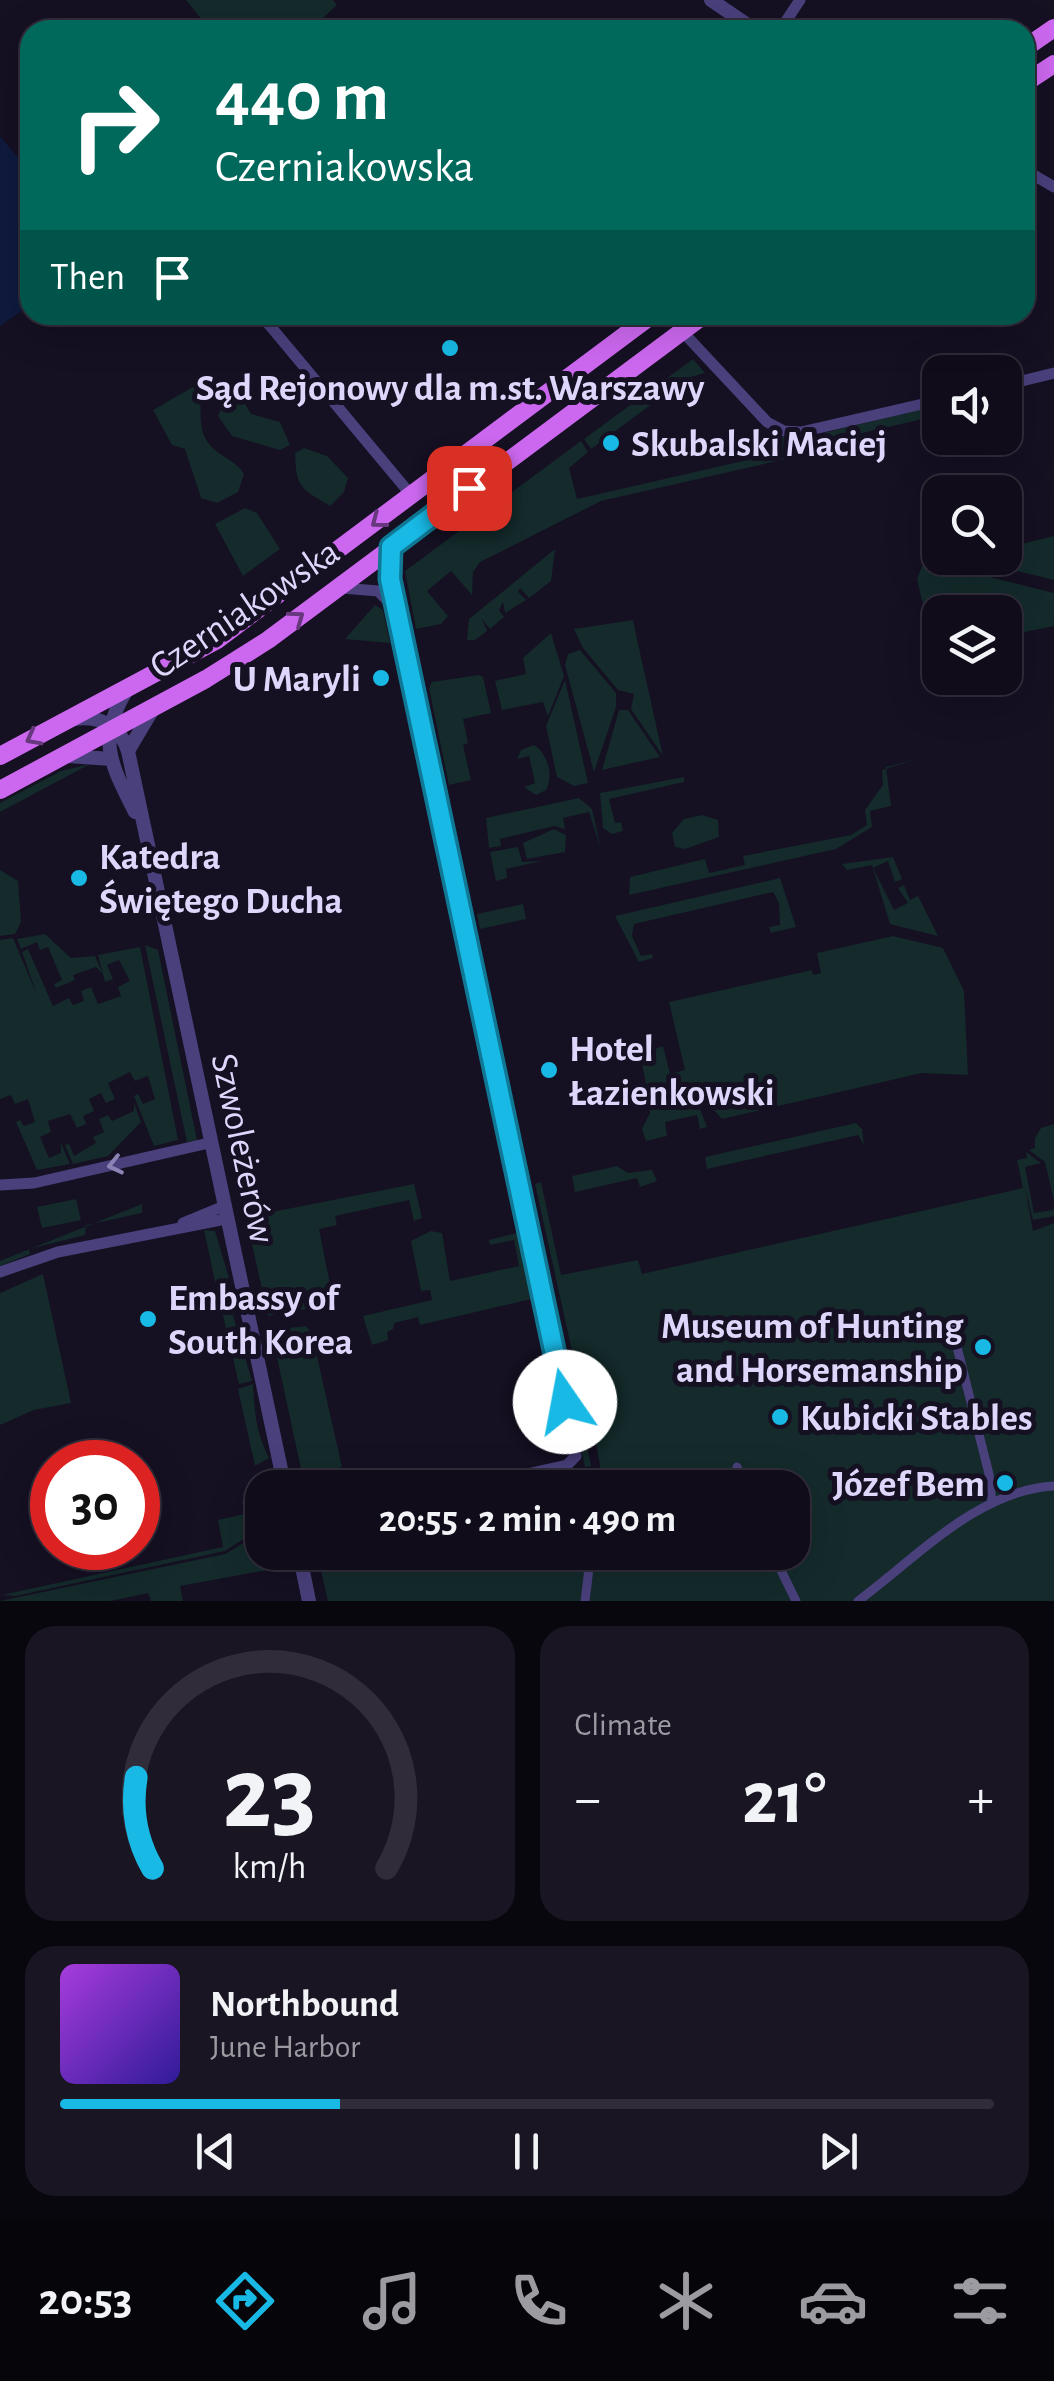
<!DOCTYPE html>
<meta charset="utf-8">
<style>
:root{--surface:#100c1a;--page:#191523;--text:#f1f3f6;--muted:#9c9ba2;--line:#302c39;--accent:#18b9e5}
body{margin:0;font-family:"Alegreya Sans",sans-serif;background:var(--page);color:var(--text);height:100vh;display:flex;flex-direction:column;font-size:38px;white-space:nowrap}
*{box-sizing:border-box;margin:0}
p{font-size:32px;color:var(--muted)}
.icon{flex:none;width:55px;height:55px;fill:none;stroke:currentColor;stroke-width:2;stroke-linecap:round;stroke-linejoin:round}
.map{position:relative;height:1601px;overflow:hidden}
.side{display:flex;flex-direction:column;gap:25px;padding:25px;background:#09070e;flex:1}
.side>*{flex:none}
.top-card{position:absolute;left:20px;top:20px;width:1015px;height:305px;border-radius:30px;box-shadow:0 10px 40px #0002,0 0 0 2px var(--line);background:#00695c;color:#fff;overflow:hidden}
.fabs{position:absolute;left:922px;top:355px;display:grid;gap:20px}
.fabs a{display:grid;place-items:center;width:100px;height:100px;border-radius:20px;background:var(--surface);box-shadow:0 10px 40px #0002,0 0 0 2px var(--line);font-size:50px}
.speed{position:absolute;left:30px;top:1440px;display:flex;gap:20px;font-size:50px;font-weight:700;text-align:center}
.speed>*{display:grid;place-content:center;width:130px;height:130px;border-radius:50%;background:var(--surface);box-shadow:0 10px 40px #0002,0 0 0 2px var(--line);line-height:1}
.speed .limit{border:15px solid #d22;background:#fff;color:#111}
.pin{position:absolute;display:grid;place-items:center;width:85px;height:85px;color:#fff;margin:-42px;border-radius:20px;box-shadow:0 5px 15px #0006}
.me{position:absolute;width:110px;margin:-55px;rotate:348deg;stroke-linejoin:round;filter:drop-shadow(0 0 8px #0008)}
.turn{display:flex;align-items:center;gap:35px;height:210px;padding:0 30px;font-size:45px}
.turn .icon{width:130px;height:130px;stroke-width:2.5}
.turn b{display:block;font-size:70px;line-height:85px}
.then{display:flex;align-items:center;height:95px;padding:0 30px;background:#0003;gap:20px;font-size:38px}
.big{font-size:75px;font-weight:700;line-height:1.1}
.side .tile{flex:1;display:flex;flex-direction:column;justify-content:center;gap:15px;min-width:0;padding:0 35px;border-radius:30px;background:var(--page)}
.side .dial{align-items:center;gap:0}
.dial svg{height:260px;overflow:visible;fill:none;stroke:var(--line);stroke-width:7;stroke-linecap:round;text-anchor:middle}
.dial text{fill:var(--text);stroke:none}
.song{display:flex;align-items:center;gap:30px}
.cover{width:120px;height:120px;border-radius:15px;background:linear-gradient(135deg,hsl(280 70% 55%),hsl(250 70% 35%))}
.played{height:10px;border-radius:5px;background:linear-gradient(90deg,var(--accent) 30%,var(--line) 30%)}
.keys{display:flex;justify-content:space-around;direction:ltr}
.heat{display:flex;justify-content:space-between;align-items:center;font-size:55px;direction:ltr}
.side .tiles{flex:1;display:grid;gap:25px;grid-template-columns:1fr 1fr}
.tile:last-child{grid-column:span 2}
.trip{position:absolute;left:245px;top:1470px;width:565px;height:100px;border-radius:30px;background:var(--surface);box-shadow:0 10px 40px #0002,0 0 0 2px var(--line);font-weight:700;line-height:100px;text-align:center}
.tabs{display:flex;height:160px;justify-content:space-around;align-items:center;background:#06050a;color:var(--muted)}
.tabs .icon{width:70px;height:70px}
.tabs .on{color:var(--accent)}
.tabs b{font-size:45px;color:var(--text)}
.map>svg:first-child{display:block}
.green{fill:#142a2b}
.water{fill:#0f1a3d}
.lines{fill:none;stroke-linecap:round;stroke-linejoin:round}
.pedestrian{stroke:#49407c;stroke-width:9}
.minor{stroke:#49407c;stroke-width:11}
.tertiary{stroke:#49407c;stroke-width:14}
.primary{stroke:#cc68ef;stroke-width:18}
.oneway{stroke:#67387e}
.oneway2{stroke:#8c84b5}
.route-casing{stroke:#107895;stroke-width:25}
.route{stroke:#18b9e5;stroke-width:18}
.poi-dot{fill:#18b9e5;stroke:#151022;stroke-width:4}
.labels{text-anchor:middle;stroke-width:10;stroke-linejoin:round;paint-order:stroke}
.poi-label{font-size:38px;font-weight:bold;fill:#ded6fb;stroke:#151022;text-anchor:start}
.street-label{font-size:38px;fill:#ded6fb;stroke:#151022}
</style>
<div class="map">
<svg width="1054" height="1601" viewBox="0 0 1054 1601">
<rect width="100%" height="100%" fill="#151022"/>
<path class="green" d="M186,0H333L337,5L310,30H210Z
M693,359L705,373L687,378L591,449L584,439Z
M217,382L236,388L251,414L280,422L290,445L280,450L232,436L218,416L224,401L213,391Z
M198,384C204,403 196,424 207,441C216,456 234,458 244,474L238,492L217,503L201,498L185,449L172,445L153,410Z
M940,405V415L819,443V434Z
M772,435L793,439L795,449L788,451L790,458L601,501L480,562L473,572L472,595L451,571L427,591L448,616L441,624L416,629L405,571L581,441L588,452L569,468L577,499L769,455L766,439Z
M304,448L327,456L348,478L344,492L330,506C301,488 296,489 295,453Z
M245,508L257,513L280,549L243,576L215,524Z
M1054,536V580L992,565L991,558H1005V548Z
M555,549L551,581L529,598L520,588L518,592L526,600L505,613L503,602L499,610L504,617L490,629L482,619L487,631L475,640H467L469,619Z
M933,563L1054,593V626L1005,636V612H940L937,664L917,579L922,566Z
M375,605L383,610L390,643L345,639Z
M633,620L637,639L663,756L631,709L634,694L618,690L583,648L574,629Z
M551,633L564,676L548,716L543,702L502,710L495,681L526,674L523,658Z
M580,650L616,693V707L594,772L565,665L568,654Z
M479,675L483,677L491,713L463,719L468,743L463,745L471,780L449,785L429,688L432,682Z
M565,680L588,783L574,786L557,777L546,726Z
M619,710H628L660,757L602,770Z
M534,745C548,753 554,777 546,790L536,795L524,787L535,783L529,756L517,759L521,750Z
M917,759L886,767L891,806L870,811L872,827L836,849L629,895L630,877L705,859L709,873L745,865L743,856L851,835L867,825L865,810L883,785L882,770Z
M90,764L0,812V803L61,771Z
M684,777V782L609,799L615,823L621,822L623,831L612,834L603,828L600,793Z
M579,798L592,809L601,849L589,812L563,818L565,829L554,826L500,839L501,846L489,848L486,818Z
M702,815L718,820L719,837L685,849L675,847L672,833L684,819Z
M554,829L566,835L565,852L527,859L523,843Z
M518,847L522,862L542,861L506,869L507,878L496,881L490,852Z
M893,857L902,879L895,882L888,861L873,868L894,910L908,903L898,888L904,885L910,900L918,896L938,936L890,924L872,865L847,870L842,864Z
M0,870L18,881L21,922L15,934L0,936Z
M780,878L796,927L771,933L769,927L780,925L779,903L773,892L634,924L632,936L641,956L652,954L653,958L639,962L615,916Z
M523,904L526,919L480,929L477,914Z
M45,934L71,958L95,956L103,974L96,967L73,975L75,980L56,988L54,984L62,980L48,947L40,950L37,942L21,949L17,939Z
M893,936L943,948L964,991L968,1075L922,1073L722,1119L691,1085L647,1089L640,1054L663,1046L670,1074L685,1070L669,1002L812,970L813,975L821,973L817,953Z
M13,938L37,995L22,952L28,949L53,1006L69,998L73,1005L84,1001L81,991L91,987L98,1004L121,996L118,987L130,981L119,960L107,965L113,979L105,982L98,955L140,947L178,1140L154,1146L134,1096L138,1094L143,1104L155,1099L148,1076L135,1081L130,1072L108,1083L115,1099L106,1103L101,1093L89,1099L94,1111L83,1116L86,1124L77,1128L70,1114L48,1121L51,1132L40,1137L49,1158L61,1153V1143L70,1164L37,1170L16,1122L20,1120L24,1126L35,1122L28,1099L15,1104L11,1095L0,1099V940Z
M145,945L158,950L197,1140L187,1142Z
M680,1092L698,1104L707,1127L700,1129L697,1115L665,1122L667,1136L646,1141L642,1129L650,1113L649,1099Z
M134,1103L141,1122L108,1156L73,1164L65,1145L69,1144L74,1156L96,1143L93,1137L104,1132L99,1119L108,1115L112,1121L134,1111Z
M856,1123L862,1129L864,1145L858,1135L707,1169L705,1157Z
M1054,1124V1201L1045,1162L1029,1150L1035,1148V1138L1041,1128Z
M1026,1152L1041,1163L1025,1167L1034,1213L1053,1210L1054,1206V1216L1033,1220L1025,1188L1033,1231L1054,1223V1601H328L317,1553L792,1552V1488L604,1487L582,1367H576L574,1360L535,1184L541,1182L561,1275L638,1260L642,1274L1023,1188L1017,1160L1027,1158Z
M617,1166L628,1173L652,1170L657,1181L640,1187L637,1178L575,1192L572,1176Z
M414,1184L422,1218L414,1221L409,1200L335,1216L337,1225L319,1229L334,1304L268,1316L246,1217Z
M530,1184L558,1312L557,1313L552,1311L525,1187Z
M76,1199L81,1220L42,1228L37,1207Z
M142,1204V1213L86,1225L85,1235L29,1249L30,1254L0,1266V1261Z
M204,1230L215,1231L229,1278L216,1286Z
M431,1231L442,1233L450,1281L519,1266L514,1240L490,1245L489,1240L517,1233L531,1299L420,1325L418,1317L394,1323L393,1329L387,1332L388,1340L372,1345L363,1316L432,1300L430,1290L421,1291L411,1241Z
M43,1274L71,1403L34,1410L0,1425V1293Z
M230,1297L236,1303L232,1312L252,1381L239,1384L219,1298Z
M561,1321L591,1466L585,1467L555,1324Z
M306,1326L312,1334L342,1467L311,1475V1488L305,1487L271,1330Z
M253,1384C255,1413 255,1430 269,1458L255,1466L238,1389Z
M254,1492L258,1493L262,1527L225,1551L15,1596L2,1595L223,1547L218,1520L245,1514L242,1502Z
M262,1532V1552L269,1553L273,1569L180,1586L183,1601H151L148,1593L111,1601H0L225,1554Z"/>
<path class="water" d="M0,136L30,172V305L0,326Z"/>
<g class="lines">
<path class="pedestrian" d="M952,1327L989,1474L992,1503
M737,1467L745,1488
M772,1552L796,1601
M585,1601L591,1552
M858,1601C916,1558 978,1490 1054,1486"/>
<path class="minor" d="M780,30L800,0
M1025,170L1054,187
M261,315L412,496
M681,330L767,422L784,431L801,432L940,400
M1005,385L1054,373
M391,547L394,609L576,1456L567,1465L466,1488
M342,588L378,591L392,605
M0,1185L34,1183L209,1143
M183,1223L224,1206
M0,1272L58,1252L226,1219"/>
<path class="tertiary" d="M711,0L755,30
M128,688C96,738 110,763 135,812
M74,719C100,715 120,726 128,751L285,1488
M128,751L153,709
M68,756L111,759
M299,1552L309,1601"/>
<path class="primary" d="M1025,48L1054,28
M1025,83L1054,64
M0,756L217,640L652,315
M0,790L206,679L268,640L704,315"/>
</g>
<defs><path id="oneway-chevron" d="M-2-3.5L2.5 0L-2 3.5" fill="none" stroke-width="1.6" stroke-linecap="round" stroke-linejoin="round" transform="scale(2.5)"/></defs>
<g class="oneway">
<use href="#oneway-chevron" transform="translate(378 521) rotate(143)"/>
<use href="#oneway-chevron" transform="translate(297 618) rotate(-36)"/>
<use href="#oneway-chevron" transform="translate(33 738) rotate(152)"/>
</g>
<use class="oneway2" href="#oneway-chevron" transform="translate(115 1165) rotate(167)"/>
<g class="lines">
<g class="route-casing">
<path id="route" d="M469,488L391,547L390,579L565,1402"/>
</g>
<use href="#route" class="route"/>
</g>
<g class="poi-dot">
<circle cx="450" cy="348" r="10"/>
<circle cx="611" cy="443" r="10"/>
<circle cx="381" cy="678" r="10"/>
<circle cx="79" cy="878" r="10"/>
<circle cx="549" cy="1070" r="10"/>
<circle cx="148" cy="1319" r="10"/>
<circle cx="983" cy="1347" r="10"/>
<circle cx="780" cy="1417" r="10"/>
<circle cx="1005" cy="1483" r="10"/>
</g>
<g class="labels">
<g class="poi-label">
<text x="450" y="400" text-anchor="middle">Sąd Rejonowy dla m.st. Warszawy</text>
<text x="631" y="456">Skubalski Maciej</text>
<text x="361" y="691" text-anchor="end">U Maryli</text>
<text x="99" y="869">Katedra<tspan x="99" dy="44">Świętego Ducha</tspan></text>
<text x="569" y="1061">Hotel<tspan x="569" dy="44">Łazienkowski</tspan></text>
<text x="168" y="1310">Embassy of<tspan x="168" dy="44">South Korea</tspan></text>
<text x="963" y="1338" text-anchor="end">Museum of Hunting<tspan x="963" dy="44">and Horsemanship</tspan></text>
<text x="800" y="1430">Kubicki Stables</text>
<text x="985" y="1496" text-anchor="end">Józef Bem</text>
</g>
<g class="street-label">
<text transform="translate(244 608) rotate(-34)" y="13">Czerniakowska</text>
<text transform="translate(244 1148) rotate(78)" y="13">Szwoleżerów</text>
</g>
</g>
</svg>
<div class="fabs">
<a><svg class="icon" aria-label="sound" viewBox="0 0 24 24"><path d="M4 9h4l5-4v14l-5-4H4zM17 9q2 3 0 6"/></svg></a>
<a><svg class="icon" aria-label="search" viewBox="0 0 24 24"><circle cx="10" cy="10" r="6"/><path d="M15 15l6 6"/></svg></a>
<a><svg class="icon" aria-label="layers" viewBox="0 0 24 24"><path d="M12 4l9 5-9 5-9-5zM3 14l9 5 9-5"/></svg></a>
</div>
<div class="speed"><div class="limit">30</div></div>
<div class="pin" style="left:469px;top:488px;background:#d93025"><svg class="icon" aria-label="arrive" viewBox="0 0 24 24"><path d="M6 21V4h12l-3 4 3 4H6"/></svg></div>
<svg class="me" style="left:565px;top:1402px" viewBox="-20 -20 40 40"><circle r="19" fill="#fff"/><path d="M0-13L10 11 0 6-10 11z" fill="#18b9e5"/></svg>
<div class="trip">20:55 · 2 min · 490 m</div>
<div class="top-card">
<div class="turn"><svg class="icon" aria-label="right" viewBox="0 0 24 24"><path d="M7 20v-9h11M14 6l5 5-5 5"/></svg><div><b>440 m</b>Czerniakowska</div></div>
<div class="then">Then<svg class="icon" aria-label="arrive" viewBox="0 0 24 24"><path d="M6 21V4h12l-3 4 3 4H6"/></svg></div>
</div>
</div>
<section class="side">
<div class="tiles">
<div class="tile dial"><svg viewBox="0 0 100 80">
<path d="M14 69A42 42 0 1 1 86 69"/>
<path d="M14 69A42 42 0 0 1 9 41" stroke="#18b9e5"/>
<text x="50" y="56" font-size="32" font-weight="700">23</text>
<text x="50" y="72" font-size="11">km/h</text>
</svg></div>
<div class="tile"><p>Climate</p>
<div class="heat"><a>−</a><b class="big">21°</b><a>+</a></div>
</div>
<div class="tile">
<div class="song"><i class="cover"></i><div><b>Northbound</b><p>June Harbor</p></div></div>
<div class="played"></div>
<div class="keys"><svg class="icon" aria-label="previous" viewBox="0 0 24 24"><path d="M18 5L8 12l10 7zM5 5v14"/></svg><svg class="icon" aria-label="pause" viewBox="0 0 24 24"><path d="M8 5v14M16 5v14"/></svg><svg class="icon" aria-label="next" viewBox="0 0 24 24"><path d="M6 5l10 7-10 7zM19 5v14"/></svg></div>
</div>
</div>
</section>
<nav class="tabs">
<b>20:53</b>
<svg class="icon on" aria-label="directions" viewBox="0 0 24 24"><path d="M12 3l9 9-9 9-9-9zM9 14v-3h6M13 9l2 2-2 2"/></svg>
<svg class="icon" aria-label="music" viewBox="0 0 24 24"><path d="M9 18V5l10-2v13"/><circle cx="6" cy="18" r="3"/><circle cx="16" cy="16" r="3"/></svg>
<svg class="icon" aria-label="phone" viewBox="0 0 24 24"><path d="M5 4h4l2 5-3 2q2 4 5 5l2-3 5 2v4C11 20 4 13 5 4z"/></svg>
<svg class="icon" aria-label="climate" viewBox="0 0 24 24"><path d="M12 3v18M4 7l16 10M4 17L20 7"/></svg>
<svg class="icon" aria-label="car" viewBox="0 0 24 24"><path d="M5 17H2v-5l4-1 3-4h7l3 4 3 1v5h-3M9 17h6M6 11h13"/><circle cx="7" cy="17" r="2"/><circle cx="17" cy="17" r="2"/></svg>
<svg class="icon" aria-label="filters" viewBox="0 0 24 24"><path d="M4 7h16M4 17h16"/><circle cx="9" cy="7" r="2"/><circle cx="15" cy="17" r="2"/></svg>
</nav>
